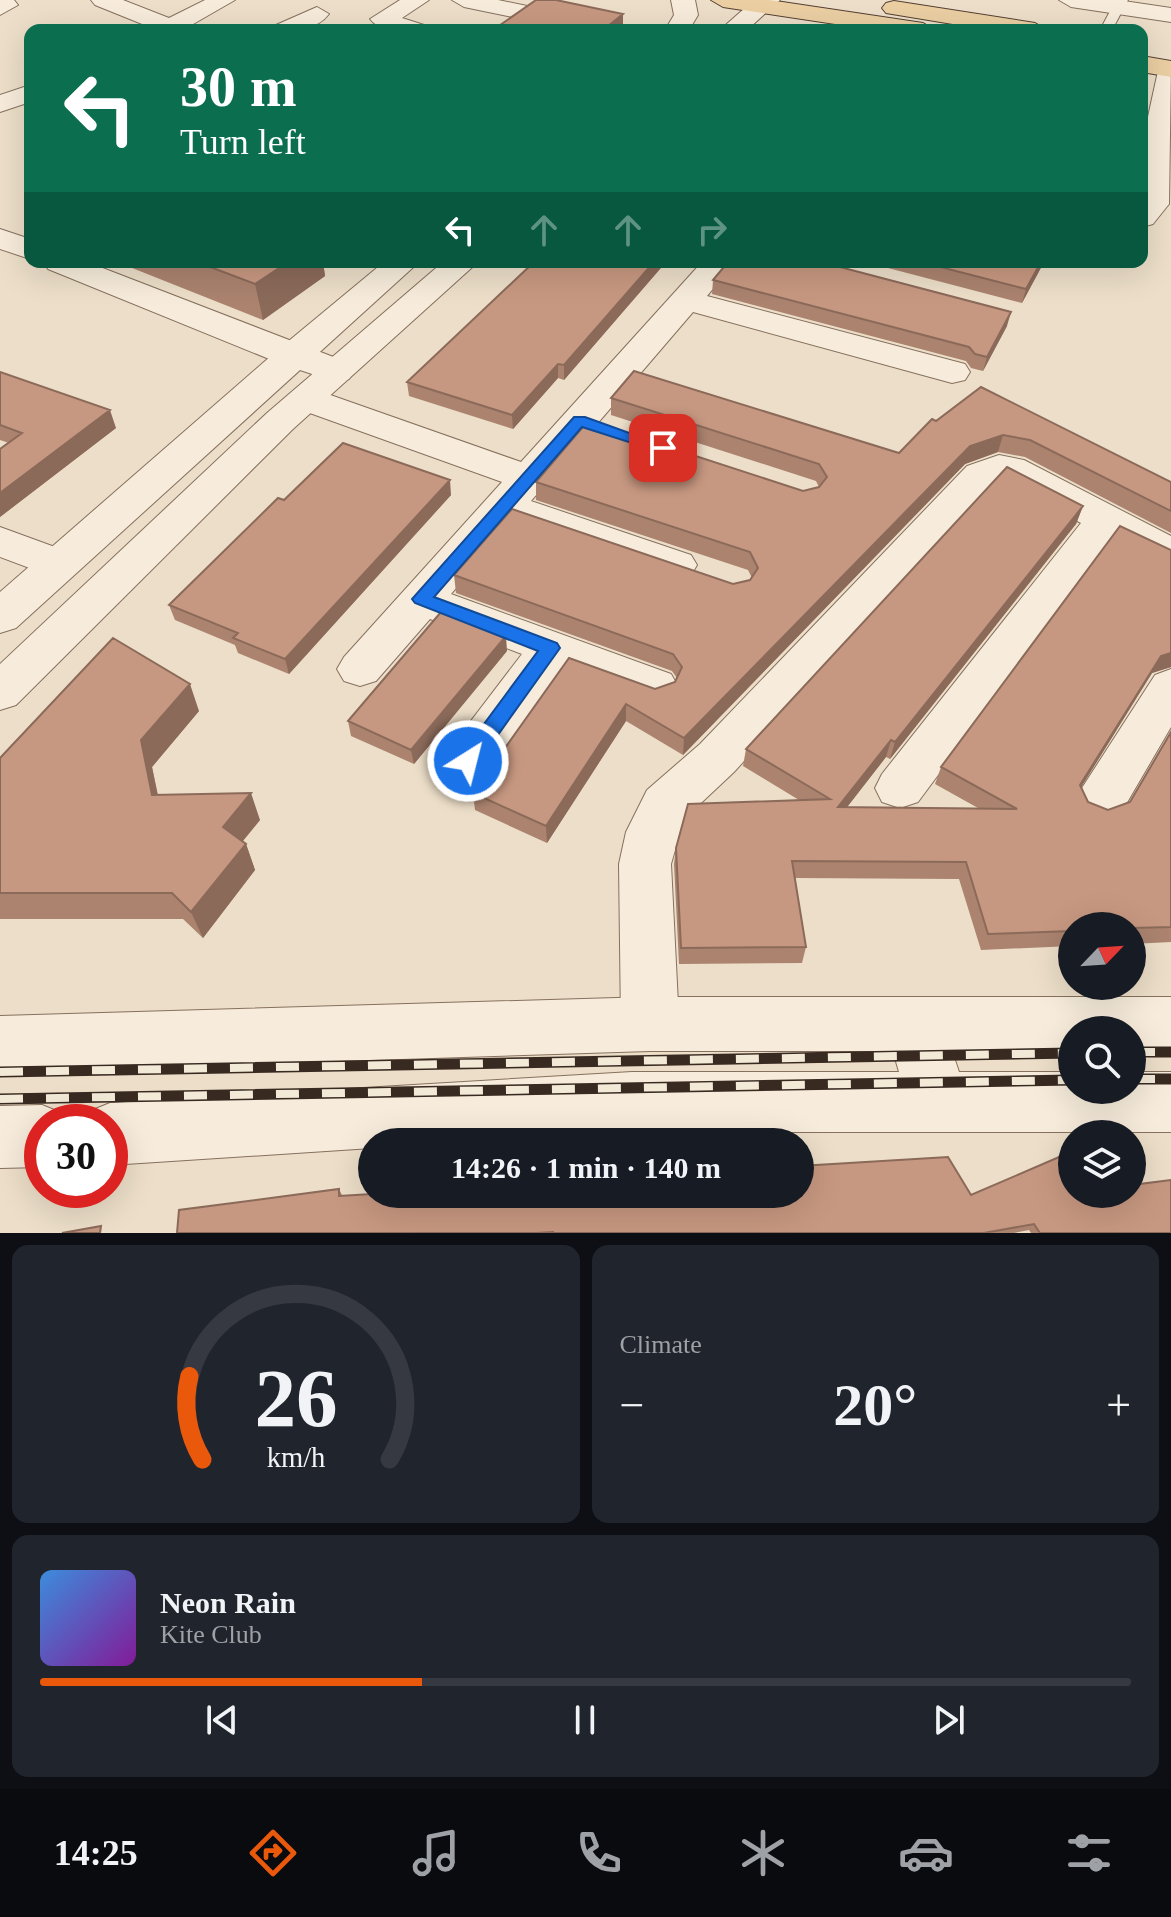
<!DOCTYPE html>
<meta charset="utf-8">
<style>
:root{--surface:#171b24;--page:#20242c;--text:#f1f3f6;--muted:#9ea1a6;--line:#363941;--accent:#ea580c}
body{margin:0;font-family:Georgia,serif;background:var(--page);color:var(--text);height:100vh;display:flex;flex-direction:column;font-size:30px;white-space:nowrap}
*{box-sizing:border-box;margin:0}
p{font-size:26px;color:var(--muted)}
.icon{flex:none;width:44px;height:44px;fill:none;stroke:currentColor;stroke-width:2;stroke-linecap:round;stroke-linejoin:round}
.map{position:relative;height:1233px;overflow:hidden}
.side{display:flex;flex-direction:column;gap:12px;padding:12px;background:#0d0f14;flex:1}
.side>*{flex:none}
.banner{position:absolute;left:24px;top:24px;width:1124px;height:244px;border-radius:16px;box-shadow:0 8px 32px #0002;background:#0b6e4f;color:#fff;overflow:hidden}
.needle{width:52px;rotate:65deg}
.fabs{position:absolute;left:1058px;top:912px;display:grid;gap:16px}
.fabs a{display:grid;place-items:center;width:88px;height:88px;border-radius:50%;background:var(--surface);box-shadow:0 8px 32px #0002;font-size:40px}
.speed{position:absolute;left:24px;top:1104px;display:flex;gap:16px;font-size:40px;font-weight:700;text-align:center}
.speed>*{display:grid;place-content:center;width:104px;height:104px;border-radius:50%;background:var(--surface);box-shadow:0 8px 32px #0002;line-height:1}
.speed .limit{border:12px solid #d22;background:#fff;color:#111}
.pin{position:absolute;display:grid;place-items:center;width:68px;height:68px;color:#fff;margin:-34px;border-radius:16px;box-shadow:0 4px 12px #0006}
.me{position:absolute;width:88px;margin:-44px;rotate:36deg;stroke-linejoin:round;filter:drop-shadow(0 0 6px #0008)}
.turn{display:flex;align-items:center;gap:28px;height:168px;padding:0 24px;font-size:36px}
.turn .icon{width:104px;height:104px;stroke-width:2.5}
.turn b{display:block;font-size:56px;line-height:68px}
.lanes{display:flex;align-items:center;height:76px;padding:0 24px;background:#0003;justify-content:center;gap:40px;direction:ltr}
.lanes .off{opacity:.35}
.big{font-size:60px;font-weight:800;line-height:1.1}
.side .tile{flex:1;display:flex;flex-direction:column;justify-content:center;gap:12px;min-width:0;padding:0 28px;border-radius:16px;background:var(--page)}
.side .dial{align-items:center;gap:0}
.dial svg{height:208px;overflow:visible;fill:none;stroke:var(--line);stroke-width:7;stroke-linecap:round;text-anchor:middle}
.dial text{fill:var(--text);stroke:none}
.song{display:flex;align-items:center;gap:24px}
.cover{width:96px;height:96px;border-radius:12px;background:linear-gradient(135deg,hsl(210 70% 55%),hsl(290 70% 35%))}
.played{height:8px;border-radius:4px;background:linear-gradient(90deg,var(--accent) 35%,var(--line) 35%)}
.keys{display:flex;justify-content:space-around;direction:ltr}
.heat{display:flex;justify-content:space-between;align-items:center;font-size:44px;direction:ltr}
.side .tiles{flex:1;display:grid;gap:12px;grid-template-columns:1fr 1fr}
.tile:last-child{grid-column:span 2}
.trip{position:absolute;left:358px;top:1128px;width:456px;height:80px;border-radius:40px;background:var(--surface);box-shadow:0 8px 32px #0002;font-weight:800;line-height:80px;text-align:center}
.dock{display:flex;height:128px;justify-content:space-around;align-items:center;background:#090b0e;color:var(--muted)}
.dock .icon{width:56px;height:56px}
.dock .selected{color:var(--accent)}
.dock b{font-size:36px;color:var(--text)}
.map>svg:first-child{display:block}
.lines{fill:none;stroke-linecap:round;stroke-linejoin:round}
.service-casing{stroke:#86705e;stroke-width:2}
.minor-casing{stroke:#86705e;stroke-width:2}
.tertiary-casing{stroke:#86705e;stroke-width:2}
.primary-casing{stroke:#553f32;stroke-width:2}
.service{fill:#f7ecdb;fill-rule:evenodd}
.minor{fill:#f7ecdb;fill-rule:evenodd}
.tertiary{fill:#f7ecdb;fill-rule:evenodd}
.primary{fill:#ebcfa3;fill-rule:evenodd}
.rail-casing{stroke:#382a21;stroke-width:11}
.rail{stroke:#f3e9d7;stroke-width:8;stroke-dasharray:23;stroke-linecap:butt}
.wall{fill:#ab836f}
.shaded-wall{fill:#8b6a5a}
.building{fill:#c79881;stroke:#8b6a5a;stroke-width:2}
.route{fill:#1a73e8;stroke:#114b97;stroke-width:2}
</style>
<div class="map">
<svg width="1171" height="1233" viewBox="0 0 1171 1233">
<rect width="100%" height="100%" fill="#ecdec8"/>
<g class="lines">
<g class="service-casing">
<path id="service" d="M1116,0H1128L1112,30H1100Z"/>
</g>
<g class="minor-casing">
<path id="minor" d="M0,0H14L18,5L0,15Z
M91,0H123L169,18L205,0H235L188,27L190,30H157L95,5Z
M400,0H429L402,18L424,25L428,30C410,30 382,35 370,19Z
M452,0H498L609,23L621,30H575L464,7Z
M1059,0H1117L1171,8V22L1071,7Z
M317,7L329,14C315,32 292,30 272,30L276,25Z
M1171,63L1169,204L1153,224L1142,227L1146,126L1158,71Z
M30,85V102L0,112V95Z
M0,229L30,239V259L0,249Z
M43,262H87L349,363L354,371L349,379L336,382L279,363L48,269Z
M702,262H735L707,296L965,364L970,372L965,380L952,383L693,312L531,501L691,555L697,565L691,575L676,580L661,575L512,523L451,594L671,674L678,686L671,698L655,704L561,669L485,775L468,781L451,775L444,761L451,747L522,654L430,619L376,681L360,686L344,681L337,669L344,657L502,482L293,407L288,399L293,391L306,388L319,391L521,462Z
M999,455L1024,460L1171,536V568L1112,540L918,802L900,808L882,802L875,788L882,774L1081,523L1002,481L995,484L734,772L684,819L671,864L679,1024L670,1043L650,1051L630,1043L621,1024L619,864L626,832L647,790L700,744L967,466Z
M0,527L74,554L80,564L74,574L59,579L0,557Z
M1171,669V727L1118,818L1100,824L1082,818L1075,803L1082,788L1155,675Z"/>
</g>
<g class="tertiary-casing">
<path id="tertiary" d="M671,0H695L698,15L689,30H665L674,15Z
M754,0H780L747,30H720Z
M384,262H419L16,628L0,633V592L279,349Z
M443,262H478L293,429L16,705L0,710V664L267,413Z
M650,997H1171V1051H1132V1030H1072V1051H952L959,1072H1072V1090H1132V1072H1171V1132H632L472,1142H372V1148L110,1165V1122H84L88,1112L110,1103L632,1072H899L893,1051H650L0,1072V1016Z
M42,1105L64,1114L67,1122H42V1167L0,1168V1106Z"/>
</g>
<g class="primary-casing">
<path id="primary" d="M711,0H769L923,23L935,30H875L723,7Z
M894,1L1035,23L1047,30H989L886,13L882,8L886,3Z
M1142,56L1171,61V77L1142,72Z"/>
</g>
<use href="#service" class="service"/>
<use href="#minor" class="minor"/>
<use href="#tertiary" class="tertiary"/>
<use href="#primary" class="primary"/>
<g class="rail-casing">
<path id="rail" d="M1132,1052H1171
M0,1072L1072,1053
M1132,1079H1171
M0,1099L1072,1080"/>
</g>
<use href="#rail" class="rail"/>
</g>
<path class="wall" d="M117,262H323L325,276L263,320Z
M534,262H666L564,380L558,378L513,429L409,396L407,382Z
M865,262H1044L1022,303Z
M713,280L1007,326L983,371L971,368L966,361L712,294Z
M0,372L116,428L0,517V449L9,443L0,440Z
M981,387L1171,482V533L1025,457L998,452L965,464L683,755L626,721L547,843L475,810L473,793L569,658L655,689L675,682L677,678L672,671L456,593L454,575L733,584L750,580L752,578L748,570L536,500V482L803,491L819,487L816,481L611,415V398L899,453L936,421Z
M451,495L289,674L238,653L235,645L175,620L169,605L284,500Z
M1083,506L1076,524L890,759L886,757L847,807L978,808L935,784L941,767L1171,550V667L1152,673L1081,787L1088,802L1108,810L1130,802L1171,732V942L1132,944V926H1072V946L981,950L959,879L795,878L806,947L802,963L679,964L674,864L676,848L799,800L743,766L746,749Z
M507,651L414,764L351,736L348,721Z
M199,711L152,767L158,795L260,820L243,841L246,844L255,870L203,938L183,919H0V758Z
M339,1189L342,1195H971L1072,1194L1171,1233H1031L1029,1230L1014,1233H177Z"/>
<path class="shaded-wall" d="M623,14V30H603Z
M288,262H323L325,276L263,320L255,284Z
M654,262H666L564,380V365Z
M1041,262H1044L1022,303L1026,289Z
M1011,312L1007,326L983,371L987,357Z
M558,364V378L513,429L512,415Z
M110,410L116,428L0,517V493Z
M1003,435L998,452L965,464L683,755L684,738L970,446Z
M450,480L451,495L289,674L285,659Z
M1083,506L1076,524L890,759L895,742Z
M506,636L507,651L414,764L411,750Z
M1171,653V667L1152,673L1072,802L1080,785L1161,656Z
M190,684L199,711L152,767L163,822L152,795L141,740Z
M626,704V721L547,843L546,826Z
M891,740L886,757L834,824L838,807Z
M251,793L260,820L232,854L223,827Z
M246,844L255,870L203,938L191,912Z"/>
<path class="building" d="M536,0H556L623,14L603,30H493Z
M197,262H288L255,284Z
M534,262H654L564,365L558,364L512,415L407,382Z
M728,262H821L1011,312L987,357L975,354L969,347L713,280Z
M921,262H1041L1026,289Z
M634,371L899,453L932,419L936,421L981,387L1171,482V511L1030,440L1003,435L970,446L684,738L626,704L546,826L473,793L569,658L655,689L675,682L682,667L673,654L454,575L512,509L733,584L750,580L758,568L750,552L536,482L588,421L803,491L819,487L827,477L819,464L611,398Z
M0,372L110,410L0,493V449L22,433L0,425Z
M343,443L450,480L285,659L233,638L238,633L169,605L278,498L284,500Z
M1007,467L1083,506L895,742L891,740L838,807L1017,809L941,767L1120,526L1171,550V653L1161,656L1080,785L1088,802L1108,810L1130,802L1171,732V927L1132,928V926H1072V931L988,934L966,862L792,861L806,947L681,948L676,848L688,804L830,799L746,749Z
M441,612L506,636L411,750L348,721Z
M113,638L190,684L141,740L152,795L251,793L223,827L246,844L191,912L172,893H0V758Z
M1066,1154L1072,1162V1194H1132V1185L1171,1180V1233H1040L1034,1224L984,1233H553V1232L536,1233H177L179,1210L339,1189V1196L372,1194H800V1166L948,1157L971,1195Z
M101,1226L100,1233H62Z"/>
<path class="route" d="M574,417H585L671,448L663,453L582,427L434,597L557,643L560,648L475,767L468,769L458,761L461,755L538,651L415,603L412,599Z"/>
</svg>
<div class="fabs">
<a><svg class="needle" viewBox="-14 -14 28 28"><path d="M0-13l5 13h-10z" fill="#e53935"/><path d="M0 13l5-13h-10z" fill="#9ea1a6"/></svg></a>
<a><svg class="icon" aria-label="search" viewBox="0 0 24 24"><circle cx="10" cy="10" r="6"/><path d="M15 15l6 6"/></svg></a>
<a><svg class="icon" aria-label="layers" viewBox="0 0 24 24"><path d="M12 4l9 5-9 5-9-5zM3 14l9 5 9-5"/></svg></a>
</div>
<div class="speed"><div class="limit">30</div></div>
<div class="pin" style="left:663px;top:448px;background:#d93025"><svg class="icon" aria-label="arrive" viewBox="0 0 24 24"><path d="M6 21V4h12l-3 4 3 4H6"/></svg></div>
<svg class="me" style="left:468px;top:761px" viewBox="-20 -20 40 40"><circle r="17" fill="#1a73e8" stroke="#fff" stroke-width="3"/><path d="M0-11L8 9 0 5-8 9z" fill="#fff"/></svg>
<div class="trip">14:26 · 1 min · 140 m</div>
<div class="banner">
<div class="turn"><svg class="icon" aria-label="left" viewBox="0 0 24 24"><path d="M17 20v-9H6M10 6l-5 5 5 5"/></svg><div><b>30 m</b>Turn left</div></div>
<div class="lanes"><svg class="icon" aria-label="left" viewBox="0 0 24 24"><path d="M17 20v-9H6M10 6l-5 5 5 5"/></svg><svg class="icon off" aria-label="ahead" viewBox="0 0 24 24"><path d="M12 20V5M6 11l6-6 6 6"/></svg><svg class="icon off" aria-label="ahead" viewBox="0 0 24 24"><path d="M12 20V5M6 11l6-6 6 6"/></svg><svg class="icon off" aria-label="right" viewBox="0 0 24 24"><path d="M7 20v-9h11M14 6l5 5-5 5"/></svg></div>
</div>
</div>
<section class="side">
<div class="tiles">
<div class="tile dial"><svg viewBox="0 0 100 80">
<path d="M14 69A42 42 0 1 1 86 69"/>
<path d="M14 69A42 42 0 0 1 9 37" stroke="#ea580c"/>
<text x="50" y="56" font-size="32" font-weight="700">26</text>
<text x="50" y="72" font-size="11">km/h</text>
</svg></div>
<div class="tile"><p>Climate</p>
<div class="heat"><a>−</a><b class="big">20°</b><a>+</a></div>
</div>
<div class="tile">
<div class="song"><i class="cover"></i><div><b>Neon Rain</b><p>Kite Club</p></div></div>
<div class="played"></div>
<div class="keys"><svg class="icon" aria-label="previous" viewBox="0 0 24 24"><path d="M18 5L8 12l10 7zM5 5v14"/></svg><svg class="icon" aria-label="pause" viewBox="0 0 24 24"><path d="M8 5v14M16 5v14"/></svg><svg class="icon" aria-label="next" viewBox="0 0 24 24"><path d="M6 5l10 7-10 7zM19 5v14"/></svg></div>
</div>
</div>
</section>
<nav class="dock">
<b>14:25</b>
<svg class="icon selected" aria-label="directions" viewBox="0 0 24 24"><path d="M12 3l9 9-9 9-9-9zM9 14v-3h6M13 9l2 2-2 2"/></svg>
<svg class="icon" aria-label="music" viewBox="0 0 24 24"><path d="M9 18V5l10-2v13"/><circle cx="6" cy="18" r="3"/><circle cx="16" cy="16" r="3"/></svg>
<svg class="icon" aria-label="phone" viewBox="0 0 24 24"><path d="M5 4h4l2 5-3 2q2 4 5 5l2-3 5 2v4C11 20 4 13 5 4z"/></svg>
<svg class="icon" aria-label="climate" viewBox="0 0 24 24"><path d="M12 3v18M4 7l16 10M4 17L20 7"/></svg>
<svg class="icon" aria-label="car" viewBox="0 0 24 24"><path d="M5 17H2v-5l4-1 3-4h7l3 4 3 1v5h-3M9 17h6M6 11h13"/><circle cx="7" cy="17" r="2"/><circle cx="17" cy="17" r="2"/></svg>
<svg class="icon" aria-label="filters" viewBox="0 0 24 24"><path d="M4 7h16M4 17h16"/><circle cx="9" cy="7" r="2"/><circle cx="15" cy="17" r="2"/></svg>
</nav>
